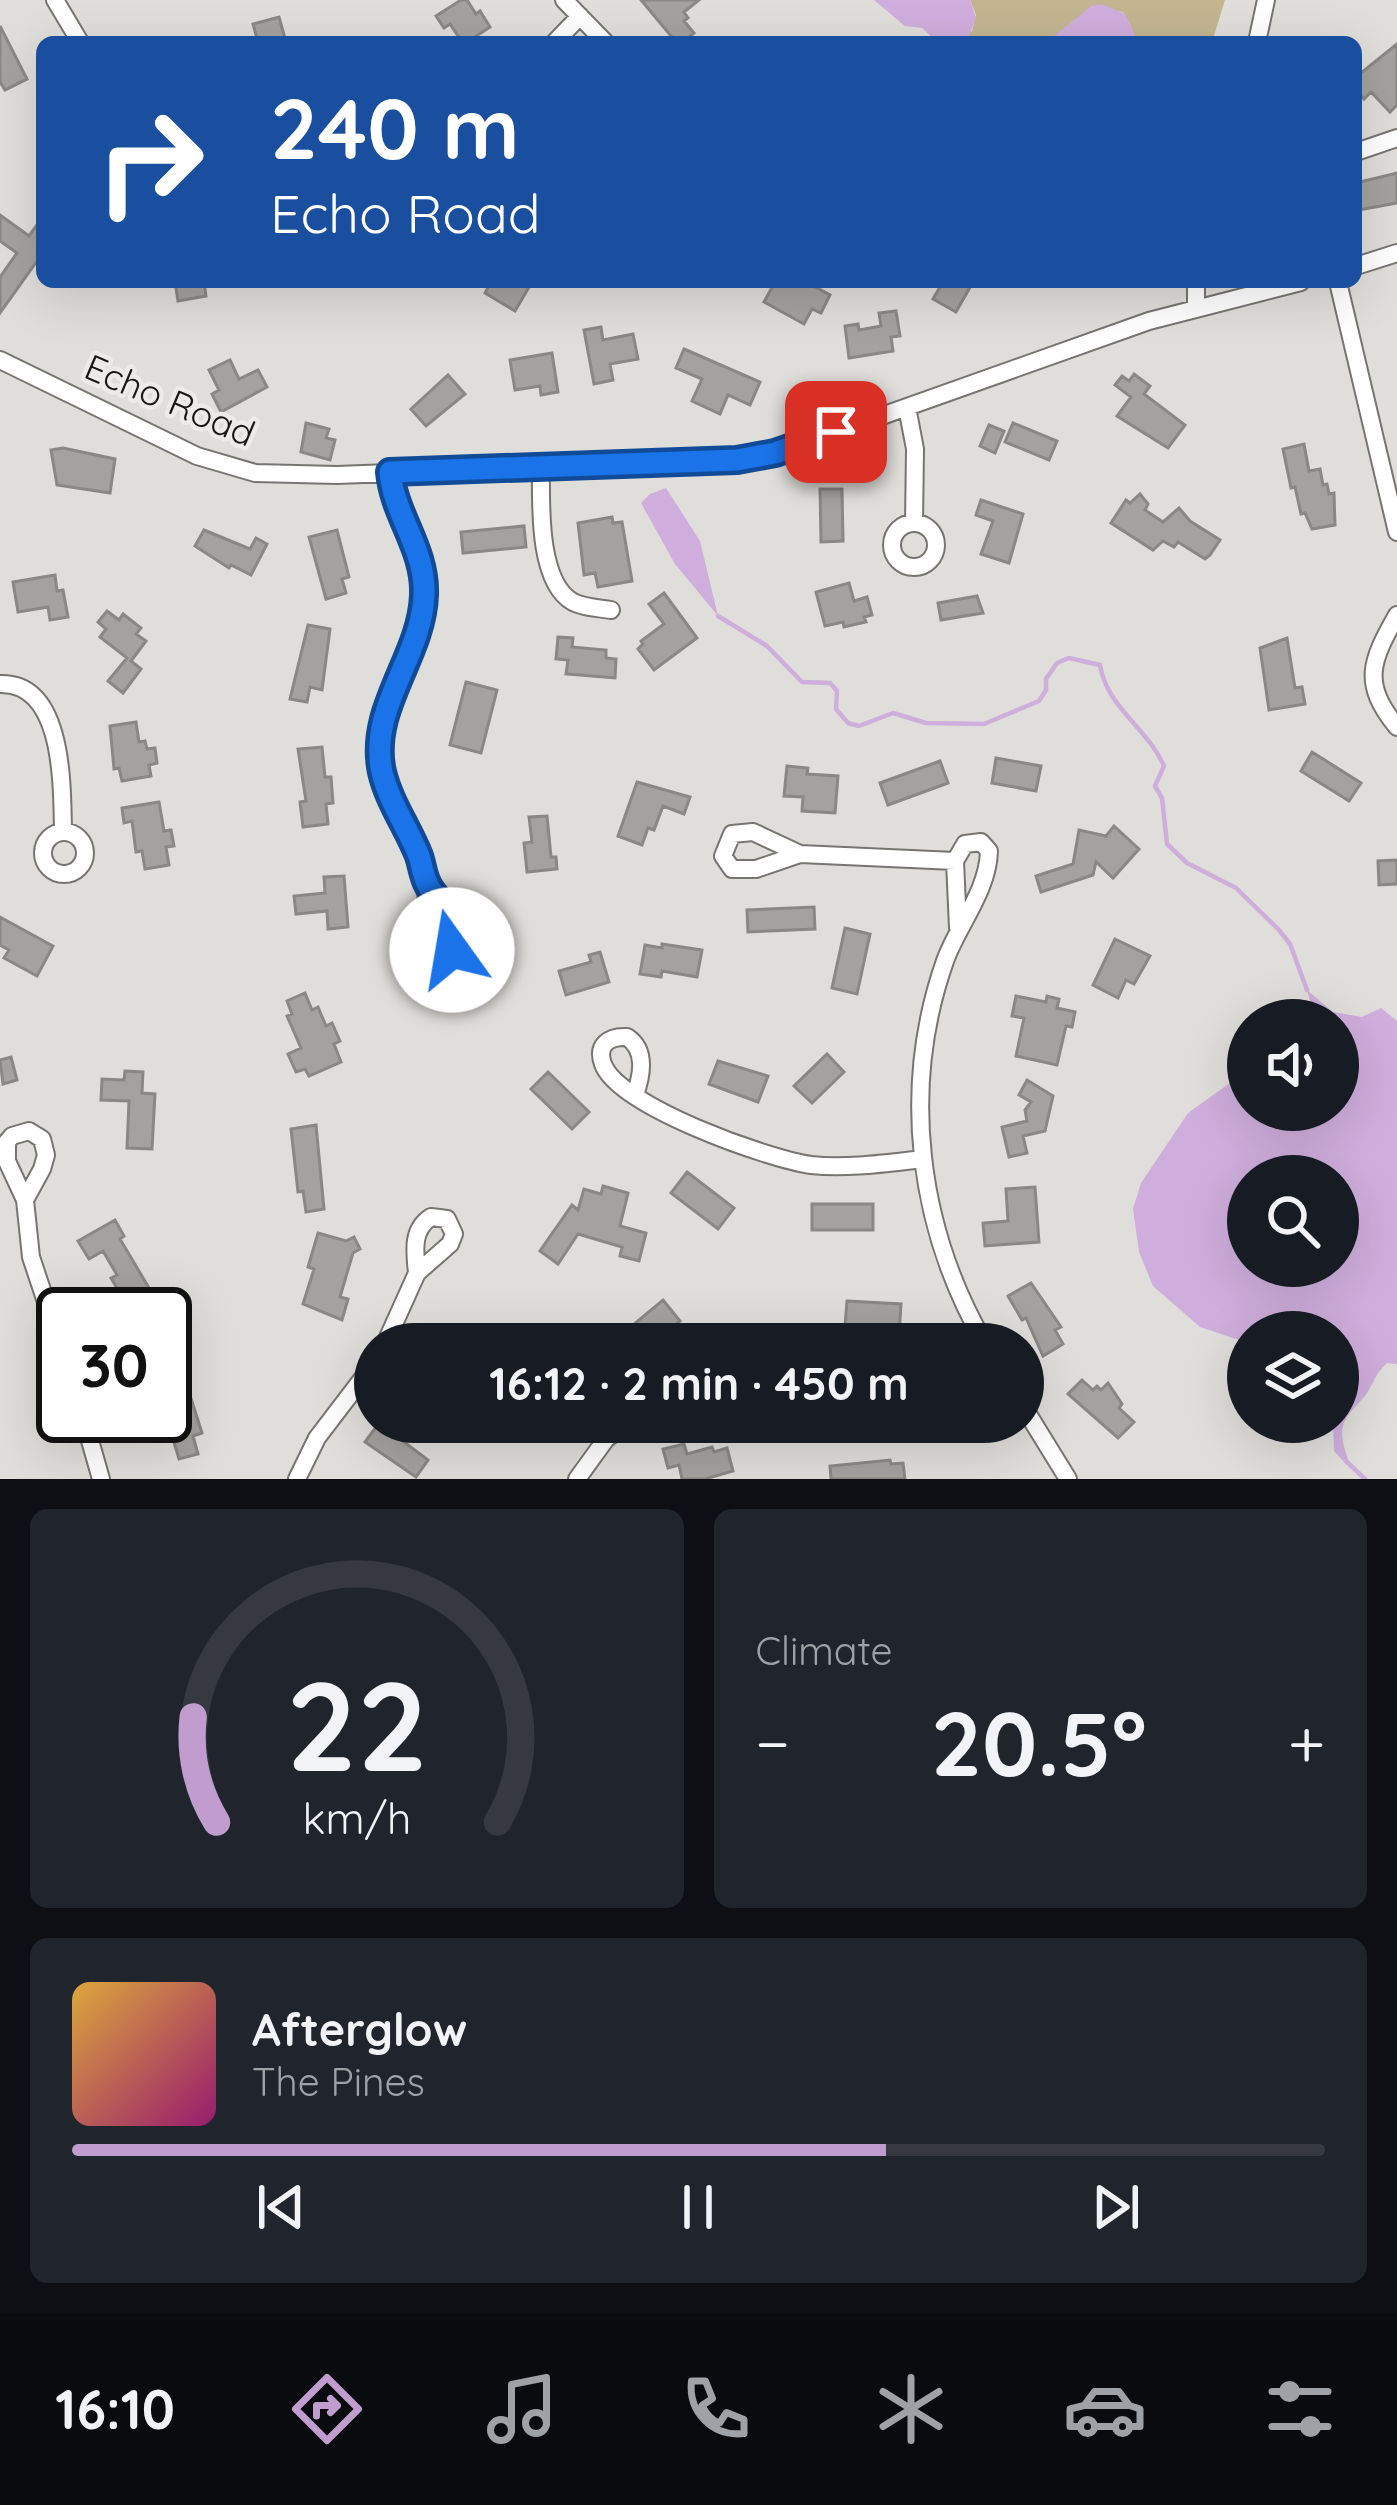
<!DOCTYPE html>
<meta charset="utf-8">
<style>
:root{--surface:#171b24;--page:#20242c;--text:#f1f3f6;--muted:#9ea1a6;--line:#363941;--accent:#c09ccf}
body{margin:0;font-family:Quicksand,sans-serif;background:var(--page);color:var(--text);height:100vh;display:flex;flex-direction:column;font-size:45px;white-space:nowrap}
*{box-sizing:border-box;margin:0}
p{font-size:39px;color:var(--muted)}
.icon{flex:none;width:66px;height:66px;fill:none;stroke:currentColor;stroke-width:2;stroke-linecap:round;stroke-linejoin:round}
.map{position:relative;height:1479px;overflow:hidden}
.sheet{display:flex;flex-direction:column;gap:30px;padding:30px;background:#0d0f14;flex:1}
.sheet>*{flex:none}
.top-card{position:absolute;left:36px;top:36px;width:1326px;height:252px;border-radius:18px;box-shadow:0 12px 48px #0002;background:#1a4fa0;color:#fff;overflow:hidden}
.fabs{position:absolute;left:1227px;top:999px;display:grid;gap:24px}
.fabs a{display:grid;place-items:center;width:132px;height:132px;border-radius:50%;background:var(--surface);box-shadow:0 12px 48px #0002;font-size:60px}
.speed{position:absolute;left:36px;top:1287px;display:flex;gap:24px;font-size:60px;font-weight:700;text-align:center}
.speed>*{display:grid;place-content:center;width:156px;height:156px;border-radius:50%;background:var(--surface);box-shadow:0 12px 48px #0002;line-height:1}
.speed .limit{border:6px solid #111;border-radius:18px;background:#fff;color:#111}
.pin{position:absolute;display:grid;place-items:center;width:102px;height:102px;color:#fff;margin:-51px;border-radius:24px;box-shadow:0 6px 18px #0006}
.me{position:absolute;width:132px;margin:-66px;rotate:347deg;stroke-linejoin:round;filter:drop-shadow(0 0 9px #0008)}
.turn{display:flex;align-items:center;gap:42px;height:252px;padding:0 36px;font-size:54px}
.turn .icon{width:156px;height:156px;stroke-width:2.5}
.turn b{display:block;font-size:84px;line-height:102px}
.big{font-size:90px;font-weight:700;line-height:1.1}
.sheet .widget{flex:1;display:flex;flex-direction:column;justify-content:center;gap:18px;min-width:0;padding:0 42px;border-radius:18px;background:var(--page)}
.sheet .dial{align-items:center;gap:0}
.dial svg{height:312px;overflow:visible;fill:none;stroke:var(--line);stroke-width:7;stroke-linecap:round;text-anchor:middle}
.dial text{fill:var(--text);stroke:none}
.song{display:flex;align-items:center;gap:36px}
.cover{width:144px;height:144px;border-radius:18px;background:linear-gradient(135deg,hsl(40 70% 55%),hsl(320 70% 35%))}
.played{height:12px;border-radius:6px;background:linear-gradient(90deg,var(--accent) 65%,var(--line) 65%)}
.keys{display:flex;justify-content:space-around;direction:ltr}
.heat{display:flex;justify-content:space-between;align-items:center;font-size:66px;direction:ltr}
.sheet .tiles{flex:1;display:grid;gap:30px;grid-template-columns:1fr 1fr}
.widget:last-child{grid-column:span 2}
.trip{position:absolute;left:354px;top:1323px;width:690px;height:120px;border-radius:60px;background:var(--surface);box-shadow:0 12px 48px #0002;font-weight:700;line-height:120px;text-align:center}
.dock{display:flex;height:192px;justify-content:space-around;align-items:center;background:#090b0e;color:var(--muted)}
.dock .icon{width:84px;height:84px}
.dock .on{color:var(--accent)}
.dock b{font-size:54px;color:var(--text)}
.map>svg:first-child{display:block}
.green{fill:#c3b590}
.water{fill:#cfaddc;fill-rule:evenodd}
.lines{fill:none;stroke-linecap:round;stroke-linejoin:round}
.stream{stroke:#cfaddc;stroke-width:4.5}
.building{fill:#a4a29e;stroke:#8a8884;stroke-width:3}
.minor-casing{stroke:#777571;stroke-width:20}
.minor{stroke:#fff;stroke-width:16}
.route-casing{stroke:#114b97;stroke-width:30}
.route{stroke:#1a73e8;stroke-width:21}
.labels{text-anchor:middle;stroke-width:9;stroke-linejoin:round;paint-order:stroke}
.street-label{font-size:36px;fill:#181716;stroke:#edebe7}
</style>
<div class="map">
<svg width="1397" height="1479" viewBox="0 0 1397 1479">
<rect width="100%" height="100%" fill="#e0deda"/>
<path class="green" d="M970,0H1225L1212,42H1128L1136,40L1129,22L1123,17L1124,13C1090,0 1076,34 1045,42C1021,48 976,42 950,42L972,31L976,15Z"/>
<path class="water" d="M874,0H970L976,18L969,36L937,42L922,28L905,26Z
M1102,4L1125,14L1137,40L1047,42L1091,6Z
M666,488L700,541L718,616L675,564L641,503L650,494Z
M1307,990L1333,1012L1362,1017L1381,1008L1397,1021V1364L1387,1363C1373,1376 1374,1385 1364,1397C1343,1420 1336,1425 1348,1459L1344,1462L1334,1451L1333,1422H1338V1401L1350,1388L1338,1371V1332H1248V1343L1200,1327L1153,1286L1139,1252L1133,1209L1141,1183L1188,1113L1248,1070V1110H1338V1020H1315ZM1338,1176V1266H1248V1176Z"/>
<g class="lines">
<path class="stream" d="M718,616L767,646L802,682L830,683L837,691L836,709L848,723L859,726L893,713L926,723L984,724L1039,701L1046,690V679L1057,663L1069,658L1100,665C1107,708 1147,727 1164,766L1155,786L1162,798L1167,844L1187,863L1236,888L1279,930L1290,944L1307,990
M1346,1461L1365,1479"/>
</g>
<path class="building" d="M461,0H467L476,14L480,11L490,27L467,42H462L450,24L444,28L436,16Z
M641,0H699L684,12L688,18L684,21L694,33L683,42H676Z
M279,17L286,42H258L253,24Z
M0,26L27,79L5,90L0,82Z
M1397,44V105L1390,112L1371,92L1364,99L1356,90V77Z
M1397,173V203L1359,210L1356,183Z
M0,215L29,236L42,218V254L0,313V277L17,253L0,241Z
M175,282H204L206,296L178,301Z
M491,282H532L515,311L485,293Z
M775,282H806L830,295L821,313L812,309L804,324L764,302Z
M943,282H973L956,312L933,299Z
M896,311L900,336L891,337L893,351L849,358L845,326L858,324L859,330L881,326L879,313Z
M601,327L603,340L633,334L638,359L610,364L613,380L594,384L584,330Z
M684,349L760,382L750,405L728,395L720,414L692,401L702,379L676,368Z
M552,353L558,392L541,395L540,386L515,390L510,360Z
M230,360L239,379L258,370L267,387L221,412L212,394L219,390L209,370Z
M1134,374L1150,386L1144,394L1185,425L1168,448L1117,416L1131,397L1115,385L1122,376L1129,381Z
M448,375L465,394L426,426L411,409Z
M306,423L329,429L326,438L335,440L330,460L301,452Z
M1013,423L1057,441L1049,460L1005,442Z
M989,425L1004,431L995,453L980,446Z
M1304,444L1309,471L1320,469L1323,485L1327,484L1329,494L1334,493L1335,525L1312,529L1305,513L1301,514L1295,487L1291,488L1283,449Z
M63,448L115,459L110,493L57,485L51,450Z
M820,489H842L843,541L821,542Z
M1140,494L1148,504L1145,510L1163,522L1179,508L1190,521L1220,540L1210,555L1205,559L1178,542L1174,547L1163,541L1153,550L1111,523L1126,500L1130,503Z
M981,500L1023,514L1009,563L981,554L993,521L976,515Z
M612,517L613,523L622,522L632,581L598,587L595,573L584,575L578,523Z
M524,526L526,547L463,553L461,532Z
M204,530L250,549L256,538L267,544L251,575L231,565L229,568L195,546Z
M337,530L349,577L342,579L346,593L326,599L309,537Z
M55,575L57,591L63,590L68,617L50,620L48,607L18,612L13,582Z
M849,583L854,601L867,597L872,615L864,617L866,622L844,627L843,622L825,626L816,592Z
M664,593L697,638L654,670L638,649L643,644L641,641L664,624L649,604Z
M977,596L983,613L941,620L938,603Z
M107,611L119,620L123,614L141,628L136,634L146,641L131,661L141,669L123,693L108,681L127,658L100,637L106,629L98,622Z
M308,625L330,629L322,690L310,687L307,702L290,699Z
M558,637L573,638L572,647L606,650V658L616,659L615,678L566,674L568,660L556,659Z
M1287,638L1295,688L1302,687L1305,704L1269,710L1260,648Z
M466,682L497,690L481,753L450,745Z
M136,722L139,742L145,741L147,749L155,748L157,763L149,765L151,776L122,781L119,768L114,769L110,726Z
M322,747L325,777H331L333,803L326,804L328,824L303,827L300,802L306,801L298,749Z
M1312,752L1361,783L1349,801L1301,771Z
M996,758L1041,766L1036,791L992,783Z
M940,761L948,783L888,805L880,783Z
M787,766L808,768L807,774L838,776L835,813L802,811L803,797L784,796Z
M637,782L690,797L684,814L663,806L654,830L648,828L642,845L618,836Z
M159,802L164,831L171,830L174,846L166,847L169,865L145,869L142,851L136,852L132,821L124,823L122,808Z
M547,816L551,857H556L557,869L527,872L524,843L532,842L529,817Z
M1114,826L1139,849L1113,878L1096,862L1093,875L1041,892L1036,876L1073,864L1079,830L1106,836Z
M1397,860V884L1379,885L1378,861Z
M344,876L348,927L328,929L327,911L296,914L294,896L325,893L324,877Z
M814,907L815,929L748,932L747,910Z
M0,917L53,946L37,976L4,958L9,950L0,945Z
M845,928L870,934L857,994L832,988Z
M1115,939L1150,956L1134,984L1126,980L1118,998L1093,985Z
M662,944L702,950L697,977L662,971L661,977L640,974L645,945L662,948Z
M600,952L609,982L566,995L559,971L591,962L589,955Z
M305,993L312,1010L318,1007L326,1026L332,1023L340,1041L334,1044L341,1062L309,1076L305,1069L296,1072L288,1054L301,1048L287,1016L292,1014L287,1001Z
M1016,996L1046,1002L1047,996L1059,999L1057,1008L1075,1012L1072,1027L1066,1026L1057,1065L1016,1056L1024,1018L1012,1016Z
M827,1054L844,1072L812,1103L794,1086Z
M11,1057L17,1080L3,1084L0,1060Z
M718,1061L768,1076L758,1102L709,1084Z
M125,1071L143,1072L142,1093L155,1094L152,1149L127,1148L129,1101L101,1100L102,1079L124,1080Z
M548,1072L589,1112L572,1129L531,1089Z
M1027,1080L1053,1096L1045,1131L1023,1136L1027,1153L1009,1157L1002,1127L1027,1121L1025,1110L1031,1102L1019,1095Z
M316,1125L324,1209L306,1212L303,1191L298,1192L291,1129Z
M687,1172L734,1208L718,1229L671,1193Z
M603,1186L628,1193L620,1226L646,1233L639,1261L620,1256L622,1247L578,1234L558,1264L540,1251L572,1205L578,1210L584,1189L601,1194Z
M1035,1187L1039,1242L985,1246L983,1223L1008,1221L1006,1189Z
M812,1204H873V1230H812Z
M115,1220L124,1236L120,1239L149,1288L137,1296L134,1291L123,1298L111,1278L117,1275L103,1251L89,1259L78,1241Z
M318,1233L346,1241L354,1237L360,1249L353,1253L340,1297L348,1299L342,1320L303,1304L314,1269L308,1267Z
M1031,1283L1061,1327L1055,1330L1063,1344L1043,1356L1026,1318L1022,1320L1008,1296Z
M663,1300L680,1321L651,1344H610Z
M847,1301L901,1304L899,1336L879,1335V1344L864,1343L861,1327L845,1326Z
M722,1325L785,1326L784,1344H722Z
M1082,1380L1093,1390L1097,1386L1101,1390L1108,1383L1122,1404L1119,1408L1134,1422L1118,1438L1068,1394Z
M187,1386L202,1433L193,1436L198,1454L179,1459L165,1413V1392Z
M379,1423L428,1460L416,1477L365,1442Z
M684,1444L687,1454L712,1447L714,1452L727,1448L733,1471L705,1479H682L679,1465L668,1468L663,1449Z
M890,1460L891,1464L903,1463L905,1479H831L830,1466Z"/>
<g class="lines">
<g class="minor-casing">
<path id="minor" d="M55,0L80,42
M564,0L605,42
M555,42L580,16
M1257,42L1266,0
M1356,152L1397,138
M1356,266L1397,253
M1196,282V308
M1338,282L1397,532
M0,360L197,456L255,473L337,475L737,460L800,445L1149,321L1301,282
M907,407L915,449L914,523
M541,466C541,501 537,582 573,602C585,608 599,608 611,610
M390,472C395,520 430,555 423,605C416,659 379,701 381,756C382,799 415,836 425,877C431,898 419,920 422,941L431,953L446,954C472,934 450,902 428,887
M892 545a22 22 0 1 1 44 0a22 22 0 1 1-44 0Z
M1397,615C1371,661 1361,683 1397,727
M0,684C64,682 62,785 63,831
M43 853a21 21 0 1 1 42 0a21 21 0 1 1-42 0Z
M800,854L756,869H732L723,856L732,834L753,832L800,854L955,861
M958,928L955,861L965,844L981,842L989,851C988,891 958,925 945,961C900,1089 918,1228 985,1344
M635,1095C642,1075 647,1050 627,1037C609,1036 596,1045 603,1064C618,1106 768,1159 811,1165C847,1169 887,1163 923,1159
M25,1200L42,1169L46,1155L42,1139L29,1131L12,1136L7,1142V1161L25,1200L31,1257L63,1353
M385,1344L417,1273L450,1244L454,1234L447,1219L431,1217C411,1230 415,1252 417,1273
M1023,1406L1068,1479
M83,1416L101,1479
M297,1479L317,1438L375,1362
M577,1479L606,1439L628,1422"/>
</g>
<use href="#minor" class="minor"/>
</g>
<g class="lines">
<g class="route-casing">
<path id="route" d="M452,950L460,936C454,907 435,902 427,883C423,875 422,865 419,856C408,828 389,802 382,772C368,708 422,657 424,595C426,549 394,516 390,472L737,460L775,453L836,432"/>
</g>
<use href="#route" class="route"/>
</g>
<g class="labels">
<g class="street-label">
<text transform="translate(170 400) rotate(23)" y="13">Echo Road</text>
</g>
</g>
</svg>
<div class="fabs">
<a><svg class="icon" aria-label="sound" viewBox="0 0 24 24"><path d="M4 9h4l5-4v14l-5-4H4zM17 9q2 3 0 6"/></svg></a>
<a><svg class="icon" aria-label="search" viewBox="0 0 24 24"><circle cx="10" cy="10" r="6"/><path d="M15 15l6 6"/></svg></a>
<a><svg class="icon" aria-label="layers" viewBox="0 0 24 24"><path d="M12 4l9 5-9 5-9-5zM3 14l9 5 9-5"/></svg></a>
</div>
<div class="speed"><div class="limit">30</div></div>
<div class="pin" style="left:836px;top:432px;background:#d93025"><svg class="icon" aria-label="arrive" viewBox="0 0 24 24"><path d="M6 21V4h12l-3 4 3 4H6"/></svg></div>
<svg class="me" style="left:452px;top:950px" viewBox="-20 -20 40 40"><circle r="19" fill="#fff"/><path d="M0-13L10 11 0 6-10 11z" fill="#1a73e8"/></svg>
<div class="trip">16:12 · 2 min · 450 m</div>
<div class="top-card">
<div class="turn"><svg class="icon" aria-label="right" viewBox="0 0 24 24"><path d="M7 20v-9h11M14 6l5 5-5 5"/></svg><div><b>240 m</b>Echo Road</div></div>
</div>
</div>
<section class="sheet">
<div class="tiles">
<div class="widget dial"><svg viewBox="0 0 100 80">
<path d="M14 69A42 42 0 1 1 86 69"/>
<path d="M14 69A42 42 0 0 1 8 42" stroke="#c09ccf"/>
<text x="50" y="56" font-size="32" font-weight="700">22</text>
<text x="50" y="72" font-size="11">km/h</text>
</svg></div>
<div class="widget"><p>Climate</p>
<div class="heat"><a>−</a><b class="big">20.5°</b><a>+</a></div>
</div>
<div class="widget">
<div class="song"><i class="cover"></i><div><b>Afterglow</b><p>The Pines</p></div></div>
<div class="played"></div>
<div class="keys"><svg class="icon" aria-label="previous" viewBox="0 0 24 24"><path d="M18 5L8 12l10 7zM5 5v14"/></svg><svg class="icon" aria-label="pause" viewBox="0 0 24 24"><path d="M8 5v14M16 5v14"/></svg><svg class="icon" aria-label="next" viewBox="0 0 24 24"><path d="M6 5l10 7-10 7zM19 5v14"/></svg></div>
</div>
</div>
</section>
<nav class="dock">
<b>16:10</b>
<svg class="icon on" aria-label="directions" viewBox="0 0 24 24"><path d="M12 3l9 9-9 9-9-9zM9 14v-3h6M13 9l2 2-2 2"/></svg>
<svg class="icon" aria-label="music" viewBox="0 0 24 24"><path d="M9 18V5l10-2v13"/><circle cx="6" cy="18" r="3"/><circle cx="16" cy="16" r="3"/></svg>
<svg class="icon" aria-label="phone" viewBox="0 0 24 24"><path d="M5 4h4l2 5-3 2q2 4 5 5l2-3 5 2v4C11 20 4 13 5 4z"/></svg>
<svg class="icon" aria-label="climate" viewBox="0 0 24 24"><path d="M12 3v18M4 7l16 10M4 17L20 7"/></svg>
<svg class="icon" aria-label="car" viewBox="0 0 24 24"><path d="M5 17H2v-5l4-1 3-4h7l3 4 3 1v5h-3M9 17h6M6 11h13"/><circle cx="7" cy="17" r="2"/><circle cx="17" cy="17" r="2"/></svg>
<svg class="icon" aria-label="filters" viewBox="0 0 24 24"><path d="M4 7h16M4 17h16"/><circle cx="9" cy="7" r="2"/><circle cx="15" cy="17" r="2"/></svg>
</nav>
